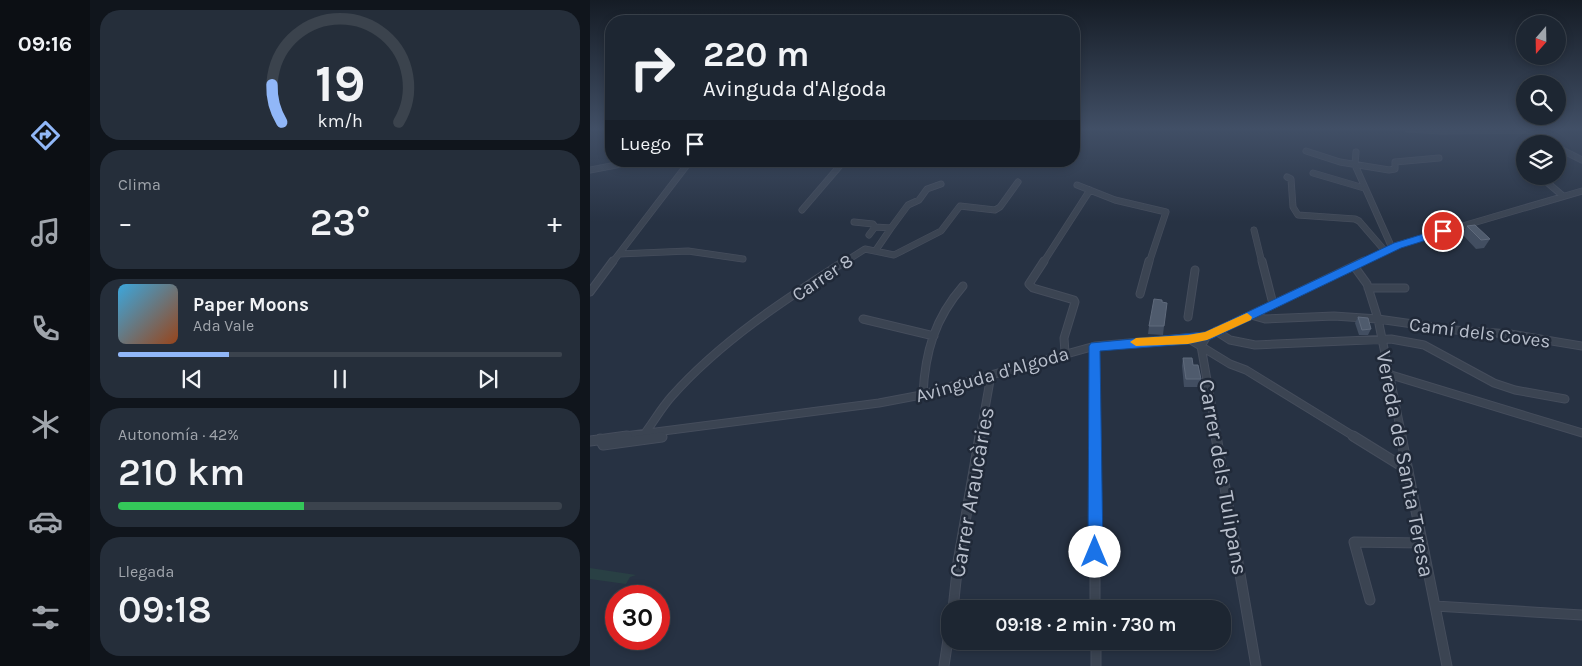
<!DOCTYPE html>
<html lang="es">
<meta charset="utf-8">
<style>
:root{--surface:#1d2632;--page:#252e3a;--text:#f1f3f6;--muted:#a0a5ac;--line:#3b434d;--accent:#91b7f8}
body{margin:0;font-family:Karla,sans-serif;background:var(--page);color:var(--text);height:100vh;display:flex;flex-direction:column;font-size:19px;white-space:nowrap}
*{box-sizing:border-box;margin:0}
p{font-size:16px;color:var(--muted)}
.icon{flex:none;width:28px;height:28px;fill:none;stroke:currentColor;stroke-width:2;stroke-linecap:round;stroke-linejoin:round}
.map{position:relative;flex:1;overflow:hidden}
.panel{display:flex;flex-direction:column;gap:10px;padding:10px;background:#10151c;width:500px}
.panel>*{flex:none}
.banner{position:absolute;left:15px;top:15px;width:475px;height:152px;border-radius:20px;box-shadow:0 2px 8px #0003,0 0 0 1px var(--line);background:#1d2632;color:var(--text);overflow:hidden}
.needle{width:32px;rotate:200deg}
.tools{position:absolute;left:926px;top:15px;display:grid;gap:10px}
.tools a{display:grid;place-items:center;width:50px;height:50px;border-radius:50%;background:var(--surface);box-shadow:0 2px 8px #0003,0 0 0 1px var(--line);font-size:25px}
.speed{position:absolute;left:15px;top:585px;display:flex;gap:10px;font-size:25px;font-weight:700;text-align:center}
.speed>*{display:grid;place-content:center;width:65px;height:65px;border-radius:50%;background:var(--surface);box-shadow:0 2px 8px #0003,0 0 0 1px var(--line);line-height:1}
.speed .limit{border:8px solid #d22;background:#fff;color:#111}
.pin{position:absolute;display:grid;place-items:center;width:42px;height:42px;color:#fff;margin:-21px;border:2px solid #fff;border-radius:50%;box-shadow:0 1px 5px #0007}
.me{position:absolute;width:55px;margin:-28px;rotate:0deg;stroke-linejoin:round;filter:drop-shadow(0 0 4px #0008)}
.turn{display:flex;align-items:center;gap:18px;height:105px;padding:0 15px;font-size:22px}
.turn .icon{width:65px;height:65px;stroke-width:2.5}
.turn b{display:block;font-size:35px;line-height:42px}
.then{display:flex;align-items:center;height:48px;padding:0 15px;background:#0003;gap:10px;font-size:19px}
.big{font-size:38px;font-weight:600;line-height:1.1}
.panel .tile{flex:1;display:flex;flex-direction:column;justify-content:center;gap:8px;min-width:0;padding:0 18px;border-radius:20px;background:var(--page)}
.panel .dial{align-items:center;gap:0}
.dial svg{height:130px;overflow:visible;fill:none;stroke:var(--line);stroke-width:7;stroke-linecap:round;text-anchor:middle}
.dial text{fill:var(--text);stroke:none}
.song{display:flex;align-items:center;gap:15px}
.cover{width:60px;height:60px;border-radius:8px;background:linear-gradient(135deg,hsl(200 70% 55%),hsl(20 70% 35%))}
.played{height:5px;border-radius:2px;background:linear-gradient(90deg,var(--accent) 25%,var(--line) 25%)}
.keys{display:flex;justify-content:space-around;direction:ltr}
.heat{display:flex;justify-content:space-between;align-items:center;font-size:28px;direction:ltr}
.charge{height:8px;border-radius:4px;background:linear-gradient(90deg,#34c759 42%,var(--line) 0)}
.trip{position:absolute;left:351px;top:600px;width:290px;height:50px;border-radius:20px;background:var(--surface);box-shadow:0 2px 8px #0003,0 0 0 1px var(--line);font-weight:600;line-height:50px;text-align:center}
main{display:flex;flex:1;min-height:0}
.dock{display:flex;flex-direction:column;width:90px;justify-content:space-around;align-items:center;background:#0c0f14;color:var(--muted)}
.dock .icon{width:35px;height:35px}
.dock .current{color:var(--accent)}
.dock b{font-size:22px;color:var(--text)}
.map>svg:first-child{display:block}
.green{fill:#294044}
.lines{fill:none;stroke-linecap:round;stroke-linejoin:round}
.minor-far2-casing{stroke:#454d5c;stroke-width:7}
.minor-far1-casing{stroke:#454d5c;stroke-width:9}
.minor-casing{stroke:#454d5c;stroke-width:11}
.minor-far2{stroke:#3b4452;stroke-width:5.5}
.minor-far1{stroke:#3b4452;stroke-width:7}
.minor{stroke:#3b4452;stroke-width:9}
.wall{fill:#424e61}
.building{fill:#4f5b6d;stroke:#5f6a7c}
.route{fill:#1a73e8;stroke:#114b97}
.slow{fill:#f59e0b}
.labels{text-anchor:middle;stroke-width:5;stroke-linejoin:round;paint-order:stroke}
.street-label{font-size:19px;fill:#b8bfcc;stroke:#202938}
.near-street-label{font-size:22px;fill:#b8bfcc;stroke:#202938}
</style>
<main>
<nav class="dock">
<b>09:16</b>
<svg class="icon current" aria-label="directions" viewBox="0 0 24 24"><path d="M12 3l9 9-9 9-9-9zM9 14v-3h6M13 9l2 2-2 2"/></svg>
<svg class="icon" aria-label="music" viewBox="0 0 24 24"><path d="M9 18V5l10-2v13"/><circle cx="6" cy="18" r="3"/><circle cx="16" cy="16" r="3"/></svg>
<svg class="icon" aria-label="phone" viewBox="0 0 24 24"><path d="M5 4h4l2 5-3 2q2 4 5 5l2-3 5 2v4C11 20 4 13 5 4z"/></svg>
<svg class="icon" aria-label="climate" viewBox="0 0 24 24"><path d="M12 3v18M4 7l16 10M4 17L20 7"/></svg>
<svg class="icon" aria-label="car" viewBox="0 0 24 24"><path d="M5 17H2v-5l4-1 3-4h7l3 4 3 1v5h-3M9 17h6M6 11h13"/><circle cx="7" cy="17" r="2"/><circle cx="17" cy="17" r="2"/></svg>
<svg class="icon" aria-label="filters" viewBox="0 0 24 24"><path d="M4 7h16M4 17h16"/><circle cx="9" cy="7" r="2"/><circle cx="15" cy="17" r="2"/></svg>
</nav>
<section class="panel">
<div class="tile dial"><svg viewBox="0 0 100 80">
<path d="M14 69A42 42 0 1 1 86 69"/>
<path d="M14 69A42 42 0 0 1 8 46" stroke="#91b7f8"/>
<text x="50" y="56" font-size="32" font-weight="700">19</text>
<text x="50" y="72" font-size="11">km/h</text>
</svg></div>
<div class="tile"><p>Clima</p>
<div class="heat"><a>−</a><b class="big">23°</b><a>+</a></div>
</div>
<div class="tile">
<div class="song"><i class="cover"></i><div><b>Paper Moons</b><p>Ada Vale</p></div></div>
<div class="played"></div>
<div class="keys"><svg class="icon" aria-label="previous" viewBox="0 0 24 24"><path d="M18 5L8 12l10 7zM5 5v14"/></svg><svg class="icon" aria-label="pause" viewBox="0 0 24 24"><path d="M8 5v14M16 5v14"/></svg><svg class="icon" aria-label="next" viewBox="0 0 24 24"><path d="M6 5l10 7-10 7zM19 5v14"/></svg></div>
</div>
<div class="tile"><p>Autonomía · 42%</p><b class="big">210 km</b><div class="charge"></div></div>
<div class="tile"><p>Llegada</p><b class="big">09:18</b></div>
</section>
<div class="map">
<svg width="992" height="666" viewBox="0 0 992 666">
<rect width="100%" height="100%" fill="#273243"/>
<path class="green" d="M0,568L46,575L40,577L36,584L0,579Z"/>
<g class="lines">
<g class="minor-far2-casing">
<path id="minor-far2" d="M818,129L850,131L949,130
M948,129L961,144
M968,148L992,160
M716,151L750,162L799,170L805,169V162L849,158
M766,152L765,165L802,248
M0,170L47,161
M723,173L774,188
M697,177L701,179L703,207L708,215L765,219L769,221L795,251
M952,178L973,196
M487,185L525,200L576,212L559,263
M212,210L254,161
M264,222L283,224L285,227L301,228L318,205L329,200L337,189L351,184
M664,230L672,263
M279,235L285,227
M286,250L301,228
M29,254L98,251L153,259
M22,263L100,161
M253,263L275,249L304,255L351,231L370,206L405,210L410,207L428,182
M453,263L500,190
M771,263L808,245L992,191"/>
</g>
<g class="minor-far1-casing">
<path id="minor-far1" d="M454,261L439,284L443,288L484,300L485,302L474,338L475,353
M672,261L683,304
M764,266L777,284L788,319L812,437
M778,288H815
M0,292L23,261
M550,294L559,261
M661,315L675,319L744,316L788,319L865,330L920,334L992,346
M598,317L605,270
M273,319L344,336
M626,331L640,340L665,345L801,339L834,345L904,383L925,390L975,399
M617,336L611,346L627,437
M599,339L640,364L656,370L765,437
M505,346V437
M798,374L992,433
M333,394C335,352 345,318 373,286
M55,433C64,421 72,407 82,396C131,341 194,300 255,261
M27,437L289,403L326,396L505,346L617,336L774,261
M69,437H72
M390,437L401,375"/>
</g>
<g class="minor-casing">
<path id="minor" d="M505,436V609
M626,436L666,666
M763,436L818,470
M811,436L857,666
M10,439L13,445L72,437
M0,441L37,436
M780,600L764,542L832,543
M845,606L992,615
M363,609L368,562L390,436
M506,641V666
M354,666L360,626"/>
</g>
<use href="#minor-far2" class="minor-far2"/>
<use href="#minor-far1" class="minor-far1"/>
<use href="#minor" class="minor"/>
</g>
<path class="wall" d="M877,226L900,239L894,248L886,249L872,234Z
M768,317L781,329L778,335H769L765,323Z
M559,326H574L573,335L558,334Z
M593,358L603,365L611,379L609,387H594L592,366Z"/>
<path class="building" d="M885,225L900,239L891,240L877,226Z
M564,299L572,300V302L577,303L574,326H559Z
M768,317L778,318L781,329L772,330Z
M593,358H602L603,365H608L611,379H596Z"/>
<linearGradient id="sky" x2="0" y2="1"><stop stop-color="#151c25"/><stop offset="0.58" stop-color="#414f66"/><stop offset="1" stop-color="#414f66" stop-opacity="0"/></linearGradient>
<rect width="992" height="222" fill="url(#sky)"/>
<path class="route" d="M853,228L857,231L856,234L811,248L621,339L598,344L510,351L513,552L511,558L505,560L500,558L498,552L499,346L501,343L615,332L804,243Z"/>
<path class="slow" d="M657,313L662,317L661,320L617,340L598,344L546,346L540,342L546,338L598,335L615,332Z"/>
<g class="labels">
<g class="street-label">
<text transform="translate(232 277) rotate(-34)" y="7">Carrer 8</text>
<text transform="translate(890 332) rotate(7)" y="7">Camí dels Coves</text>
<text transform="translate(402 374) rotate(-16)" y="7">Avinguda d'Algoda</text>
</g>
<g class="near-street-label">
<text transform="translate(816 464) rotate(79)" y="8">Vereda de Santa Teresa</text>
<text transform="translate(634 477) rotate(80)" y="8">Carrer dels Tulipans</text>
<text transform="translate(381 492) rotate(-80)" y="8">Carrer Araucàries</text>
</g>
</g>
</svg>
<div class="tools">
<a><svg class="needle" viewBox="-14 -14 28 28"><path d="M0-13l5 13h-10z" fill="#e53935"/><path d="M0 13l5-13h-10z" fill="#a0a5ac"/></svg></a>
<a><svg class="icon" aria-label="search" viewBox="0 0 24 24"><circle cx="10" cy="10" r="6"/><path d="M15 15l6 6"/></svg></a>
<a><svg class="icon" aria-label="layers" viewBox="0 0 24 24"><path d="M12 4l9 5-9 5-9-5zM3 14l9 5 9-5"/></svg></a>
</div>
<div class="speed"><div class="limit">30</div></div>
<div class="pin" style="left:853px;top:231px;background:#d93025"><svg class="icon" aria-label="arrive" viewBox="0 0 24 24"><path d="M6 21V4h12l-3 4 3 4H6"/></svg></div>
<svg class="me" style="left:505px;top:552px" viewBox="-20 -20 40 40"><circle r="19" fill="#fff"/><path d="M0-13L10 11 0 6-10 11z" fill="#1a73e8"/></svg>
<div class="trip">09:18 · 2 min · 730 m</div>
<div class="banner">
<div class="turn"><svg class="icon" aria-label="right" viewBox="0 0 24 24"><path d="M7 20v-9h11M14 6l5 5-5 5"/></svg><div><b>220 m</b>Avinguda d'Algoda</div></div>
<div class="then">Luego<svg class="icon" aria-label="arrive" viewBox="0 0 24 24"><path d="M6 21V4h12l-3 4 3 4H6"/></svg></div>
</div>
</div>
</main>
